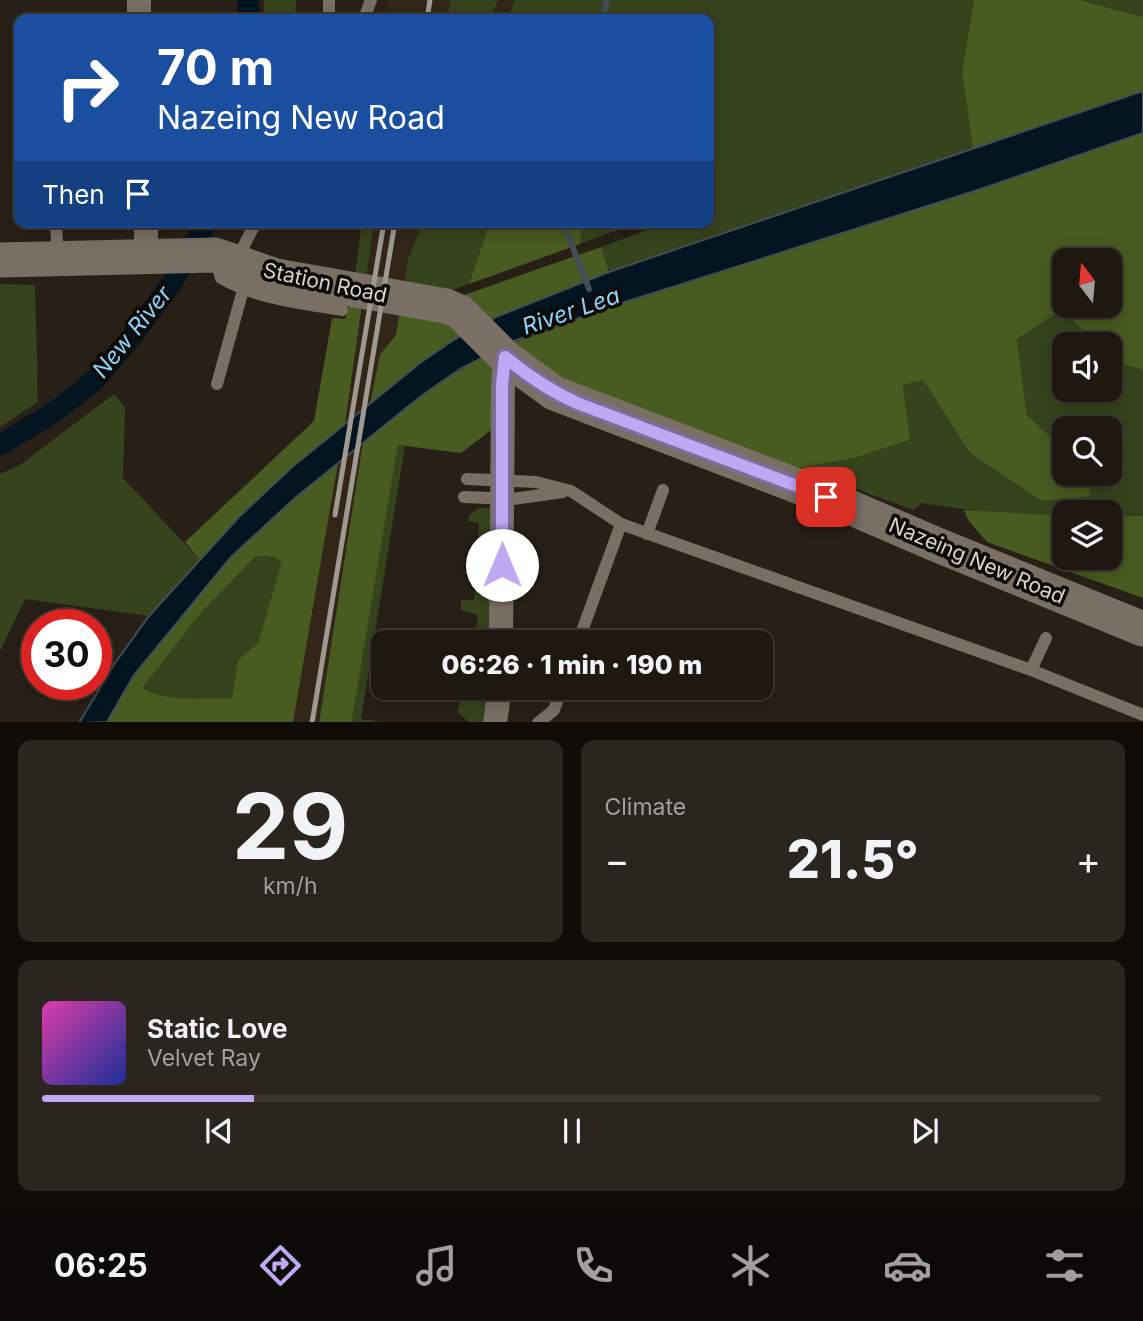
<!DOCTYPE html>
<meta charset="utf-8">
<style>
:root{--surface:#1e1811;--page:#2b251f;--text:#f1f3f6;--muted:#a1a09f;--line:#3c3731;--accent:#c0a8f4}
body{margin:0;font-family:Inter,sans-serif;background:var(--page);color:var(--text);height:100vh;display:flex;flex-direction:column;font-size:26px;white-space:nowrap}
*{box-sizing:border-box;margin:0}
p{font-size:23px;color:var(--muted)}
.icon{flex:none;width:38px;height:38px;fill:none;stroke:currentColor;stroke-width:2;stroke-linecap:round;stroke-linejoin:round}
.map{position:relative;height:722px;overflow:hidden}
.sheet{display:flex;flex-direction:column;gap:18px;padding:18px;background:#100d09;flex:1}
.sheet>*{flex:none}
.hud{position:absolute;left:14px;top:14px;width:700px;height:214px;border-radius:14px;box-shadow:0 4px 18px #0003,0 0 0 2px var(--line);background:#1a4fa0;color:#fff;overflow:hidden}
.needle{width:46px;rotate:344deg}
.tools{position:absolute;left:1052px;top:248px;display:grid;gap:14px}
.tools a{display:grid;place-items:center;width:70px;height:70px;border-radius:14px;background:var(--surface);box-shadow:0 4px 18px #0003,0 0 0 2px var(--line);font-size:35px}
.speed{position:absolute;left:21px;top:609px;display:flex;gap:14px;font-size:35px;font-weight:700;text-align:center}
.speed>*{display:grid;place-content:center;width:91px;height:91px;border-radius:50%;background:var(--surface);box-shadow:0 4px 18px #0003,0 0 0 2px var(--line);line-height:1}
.speed .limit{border:10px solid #d22;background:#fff;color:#111}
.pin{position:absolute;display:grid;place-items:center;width:60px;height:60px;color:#fff;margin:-30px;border-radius:14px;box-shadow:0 4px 10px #0006}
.me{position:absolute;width:77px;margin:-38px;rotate:0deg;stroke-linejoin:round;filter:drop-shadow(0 0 5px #0008)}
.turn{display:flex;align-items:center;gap:24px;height:147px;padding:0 28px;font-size:32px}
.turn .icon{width:91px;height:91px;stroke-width:2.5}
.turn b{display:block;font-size:49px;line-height:60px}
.then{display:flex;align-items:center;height:66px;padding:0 28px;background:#0003;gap:14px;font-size:26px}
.big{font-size:52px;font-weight:800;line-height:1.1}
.sheet .widget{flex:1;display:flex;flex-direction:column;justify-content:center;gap:10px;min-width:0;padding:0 24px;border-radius:14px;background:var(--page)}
.sheet .dial{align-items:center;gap:0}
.dial b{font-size:91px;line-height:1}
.song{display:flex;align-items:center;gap:21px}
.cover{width:84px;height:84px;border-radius:10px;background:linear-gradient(135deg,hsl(320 70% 55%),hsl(230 70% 35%))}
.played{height:7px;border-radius:4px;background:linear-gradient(90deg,var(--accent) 20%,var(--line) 20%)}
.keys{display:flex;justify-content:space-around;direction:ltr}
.heat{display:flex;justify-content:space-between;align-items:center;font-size:38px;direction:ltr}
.sheet .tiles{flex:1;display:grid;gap:18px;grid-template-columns:1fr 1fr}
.widget:last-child{grid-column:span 2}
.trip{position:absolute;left:371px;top:630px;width:402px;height:70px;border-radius:14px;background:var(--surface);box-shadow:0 4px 18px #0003,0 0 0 2px var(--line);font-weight:800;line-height:70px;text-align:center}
.tab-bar{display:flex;height:112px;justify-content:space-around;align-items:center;background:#0c0a07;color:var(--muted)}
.tab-bar .icon{width:49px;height:49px}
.tab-bar .active{color:var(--accent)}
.tab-bar b{font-size:32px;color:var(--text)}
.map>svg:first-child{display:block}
.built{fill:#332618}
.green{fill:#36431c}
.forest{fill:#485b20;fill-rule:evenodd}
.water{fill:#021520;stroke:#424e54;stroke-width:2}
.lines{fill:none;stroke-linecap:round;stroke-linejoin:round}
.stream{stroke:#424e54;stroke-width:6}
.canal{stroke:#021520;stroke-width:21}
.lane{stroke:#7a6f64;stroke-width:12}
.street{stroke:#7a6f64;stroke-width:24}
.secondary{stroke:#7a6f64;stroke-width:35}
.rail{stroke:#a09992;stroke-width:5}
.route-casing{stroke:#7d6d9f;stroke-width:18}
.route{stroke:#c0a8f4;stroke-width:12}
.labels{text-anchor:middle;stroke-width:7;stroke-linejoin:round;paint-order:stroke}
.street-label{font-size:21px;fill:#d9d3cd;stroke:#0e0a07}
.water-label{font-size:23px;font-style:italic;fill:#88d4fc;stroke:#0e0a07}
</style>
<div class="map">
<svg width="1143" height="723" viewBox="0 0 1143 723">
<rect width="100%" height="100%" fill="#282017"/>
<path class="built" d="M388,0H515L507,19H386Z
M374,222H422L408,260L396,335L380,356L319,722L293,723L350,383Z"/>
<path class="green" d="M264,0H296L295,19H263Z
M451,0H498L490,19H447Z
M515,0H974L962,72L973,150L609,272L601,247L669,222H709V19H507Z
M1080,0H1143V17Z
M362,222H374L366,278L355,275Z
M422,222H490L469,284L449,291L404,284L408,260Z
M582,222H639L580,244Z
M0,284L35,285L38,402L0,427Z
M1062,309L1097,345H1064V390H1110V357L1115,362L1143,370V517L1110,516V513H1064V516C1016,517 968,510 921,503L914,510L798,468L854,458L909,440L903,385L923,380L970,453L1042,501L1091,495L1085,474H1110V429H1064V449L1027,415L1017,338Z
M114,394L125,407L123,478L200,560L149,616L25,599L0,651V474L20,465Z
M398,445L405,446L361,719L383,722L352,723Z
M479,508L494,509V642H474L478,615L461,610V600H474L479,523L468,521L470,514Z
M256,556L275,557L283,561L258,643L238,660L232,699C203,699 167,702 141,688L200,614Z
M465,688H489L487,722H469L457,712Z"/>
<path class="forest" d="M974,0H1080L1143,17V91L973,150L962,72Z
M1143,133V370L1115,362L1110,357V345H1097L1062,309L1017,339L1027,415L1064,449V474H1085L1091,496L1042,501L970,453L923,380L903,385L910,440L854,458L798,468L574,385L549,371L510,344L619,304L981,189ZM1064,261H1110V306H1064Z
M490,222H582L580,244L469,284Z
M601,247L609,272L488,321L472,299L470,301L464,295Z
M350,302L362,304L345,424C293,466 245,510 200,560L185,542L314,421L332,318L345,319Z
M400,310L448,320L465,333L420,363L370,404L380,355L396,335Z
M486,356L495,367V427L461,453L398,445L352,722L319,723L363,442C403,411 441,379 486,356Z
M338,463L293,722L106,723L134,675L231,557L295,498ZM256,556L275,557L282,562L258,643L238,660L232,698C203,699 167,702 142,688L200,614Z
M964,510L1064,516V558H1110V516H1143V598L987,542L968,520Z"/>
<path class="water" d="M1143,91V133L981,189L619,304L514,341L460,369L421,396L295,498L231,557L134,675L107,722L79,723L115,663L149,616L239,517L291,468L420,363L455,339L496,317L609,272Z"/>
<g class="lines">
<path class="stream" d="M603,19L607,0
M563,222L589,289"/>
<path class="canal" d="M248,0L249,19
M0,445L56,411L95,380L130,339L172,283L207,222"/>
<path class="lane" d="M329,19V0
M364,19L371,0
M56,226L58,257
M237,259L256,222
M216,261L221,278C258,299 300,303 342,310
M217,384L243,290
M467,479L536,482L571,491L621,524L1031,670L1143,715
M464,497L513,499L563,492
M647,534L663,490
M578,642L621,524
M1031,670L1046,638
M538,723L554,710L562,688"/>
<path class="street" d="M139,0V19
M146,255V222
M501,642L503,385L505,357
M495,723L500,688"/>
<path class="secondary" d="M0,260L215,255L276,276L446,306L460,312L505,357L554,393L826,497L935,544L1143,629"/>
<path class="rail" d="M427,19L430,0
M335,515L384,222
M312,723L395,222"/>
</g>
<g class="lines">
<g class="route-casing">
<path id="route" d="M502,565V385L505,357C528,376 550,391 577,403L826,497"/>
</g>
<use href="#route" class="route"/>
</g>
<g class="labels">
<g class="street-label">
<text transform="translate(325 283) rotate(12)" y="7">Station Road</text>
<text transform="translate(977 561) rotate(23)" y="7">Nazeing New Road</text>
</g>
<g class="water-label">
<text transform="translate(571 311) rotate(-19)" y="8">River Lea</text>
<text transform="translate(132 332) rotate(-51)" y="8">New River</text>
</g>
</g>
</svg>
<div class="tools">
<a><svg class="needle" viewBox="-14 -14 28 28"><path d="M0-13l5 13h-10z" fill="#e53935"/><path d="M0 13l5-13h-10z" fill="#a1a09f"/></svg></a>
<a><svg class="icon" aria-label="sound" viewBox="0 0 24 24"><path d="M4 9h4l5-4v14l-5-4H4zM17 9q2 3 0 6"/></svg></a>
<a><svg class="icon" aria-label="search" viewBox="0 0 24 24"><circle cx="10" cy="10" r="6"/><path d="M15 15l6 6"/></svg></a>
<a><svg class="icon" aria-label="layers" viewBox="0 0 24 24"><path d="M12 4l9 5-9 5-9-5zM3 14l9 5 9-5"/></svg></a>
</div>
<div class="speed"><div class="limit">30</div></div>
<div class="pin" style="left:826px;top:497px;background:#d93025"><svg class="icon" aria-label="arrive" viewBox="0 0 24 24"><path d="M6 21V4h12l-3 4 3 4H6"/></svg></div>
<svg class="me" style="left:502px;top:565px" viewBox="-20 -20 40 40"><circle r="19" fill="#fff"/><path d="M0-13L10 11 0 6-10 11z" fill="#c0a8f4"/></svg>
<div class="trip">06:26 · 1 min · 190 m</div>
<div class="hud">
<div class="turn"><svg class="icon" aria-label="right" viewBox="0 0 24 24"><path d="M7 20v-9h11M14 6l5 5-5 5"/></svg><div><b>70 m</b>Nazeing New Road</div></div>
<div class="then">Then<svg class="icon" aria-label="arrive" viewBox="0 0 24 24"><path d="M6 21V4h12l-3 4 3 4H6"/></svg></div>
</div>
</div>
<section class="sheet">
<div class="tiles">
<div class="widget dial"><b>29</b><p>km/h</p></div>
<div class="widget"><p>Climate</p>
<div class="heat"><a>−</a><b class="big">21.5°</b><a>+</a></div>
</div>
<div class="widget">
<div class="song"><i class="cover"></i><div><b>Static Love</b><p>Velvet Ray</p></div></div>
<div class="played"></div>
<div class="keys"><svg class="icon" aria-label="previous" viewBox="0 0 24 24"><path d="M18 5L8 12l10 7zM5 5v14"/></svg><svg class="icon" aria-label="pause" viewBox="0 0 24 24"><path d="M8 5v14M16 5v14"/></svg><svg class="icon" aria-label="next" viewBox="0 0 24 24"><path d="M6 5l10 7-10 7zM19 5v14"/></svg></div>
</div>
</div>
</section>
<nav class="tab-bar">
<b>06:25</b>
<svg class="icon active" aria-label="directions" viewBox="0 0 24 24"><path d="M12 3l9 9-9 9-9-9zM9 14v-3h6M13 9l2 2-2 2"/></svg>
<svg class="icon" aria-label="music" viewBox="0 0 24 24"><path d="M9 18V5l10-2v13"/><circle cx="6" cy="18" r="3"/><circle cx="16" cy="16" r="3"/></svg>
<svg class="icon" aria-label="phone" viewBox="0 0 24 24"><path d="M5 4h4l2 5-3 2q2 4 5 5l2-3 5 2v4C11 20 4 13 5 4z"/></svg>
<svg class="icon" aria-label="climate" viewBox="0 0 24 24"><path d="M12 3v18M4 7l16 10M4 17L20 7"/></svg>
<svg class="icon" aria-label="car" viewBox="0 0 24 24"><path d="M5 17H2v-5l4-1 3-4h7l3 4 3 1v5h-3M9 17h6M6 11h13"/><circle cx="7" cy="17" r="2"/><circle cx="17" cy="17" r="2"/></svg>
<svg class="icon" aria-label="filters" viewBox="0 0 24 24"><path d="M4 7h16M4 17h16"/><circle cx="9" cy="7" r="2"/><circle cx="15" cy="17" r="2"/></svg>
</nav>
